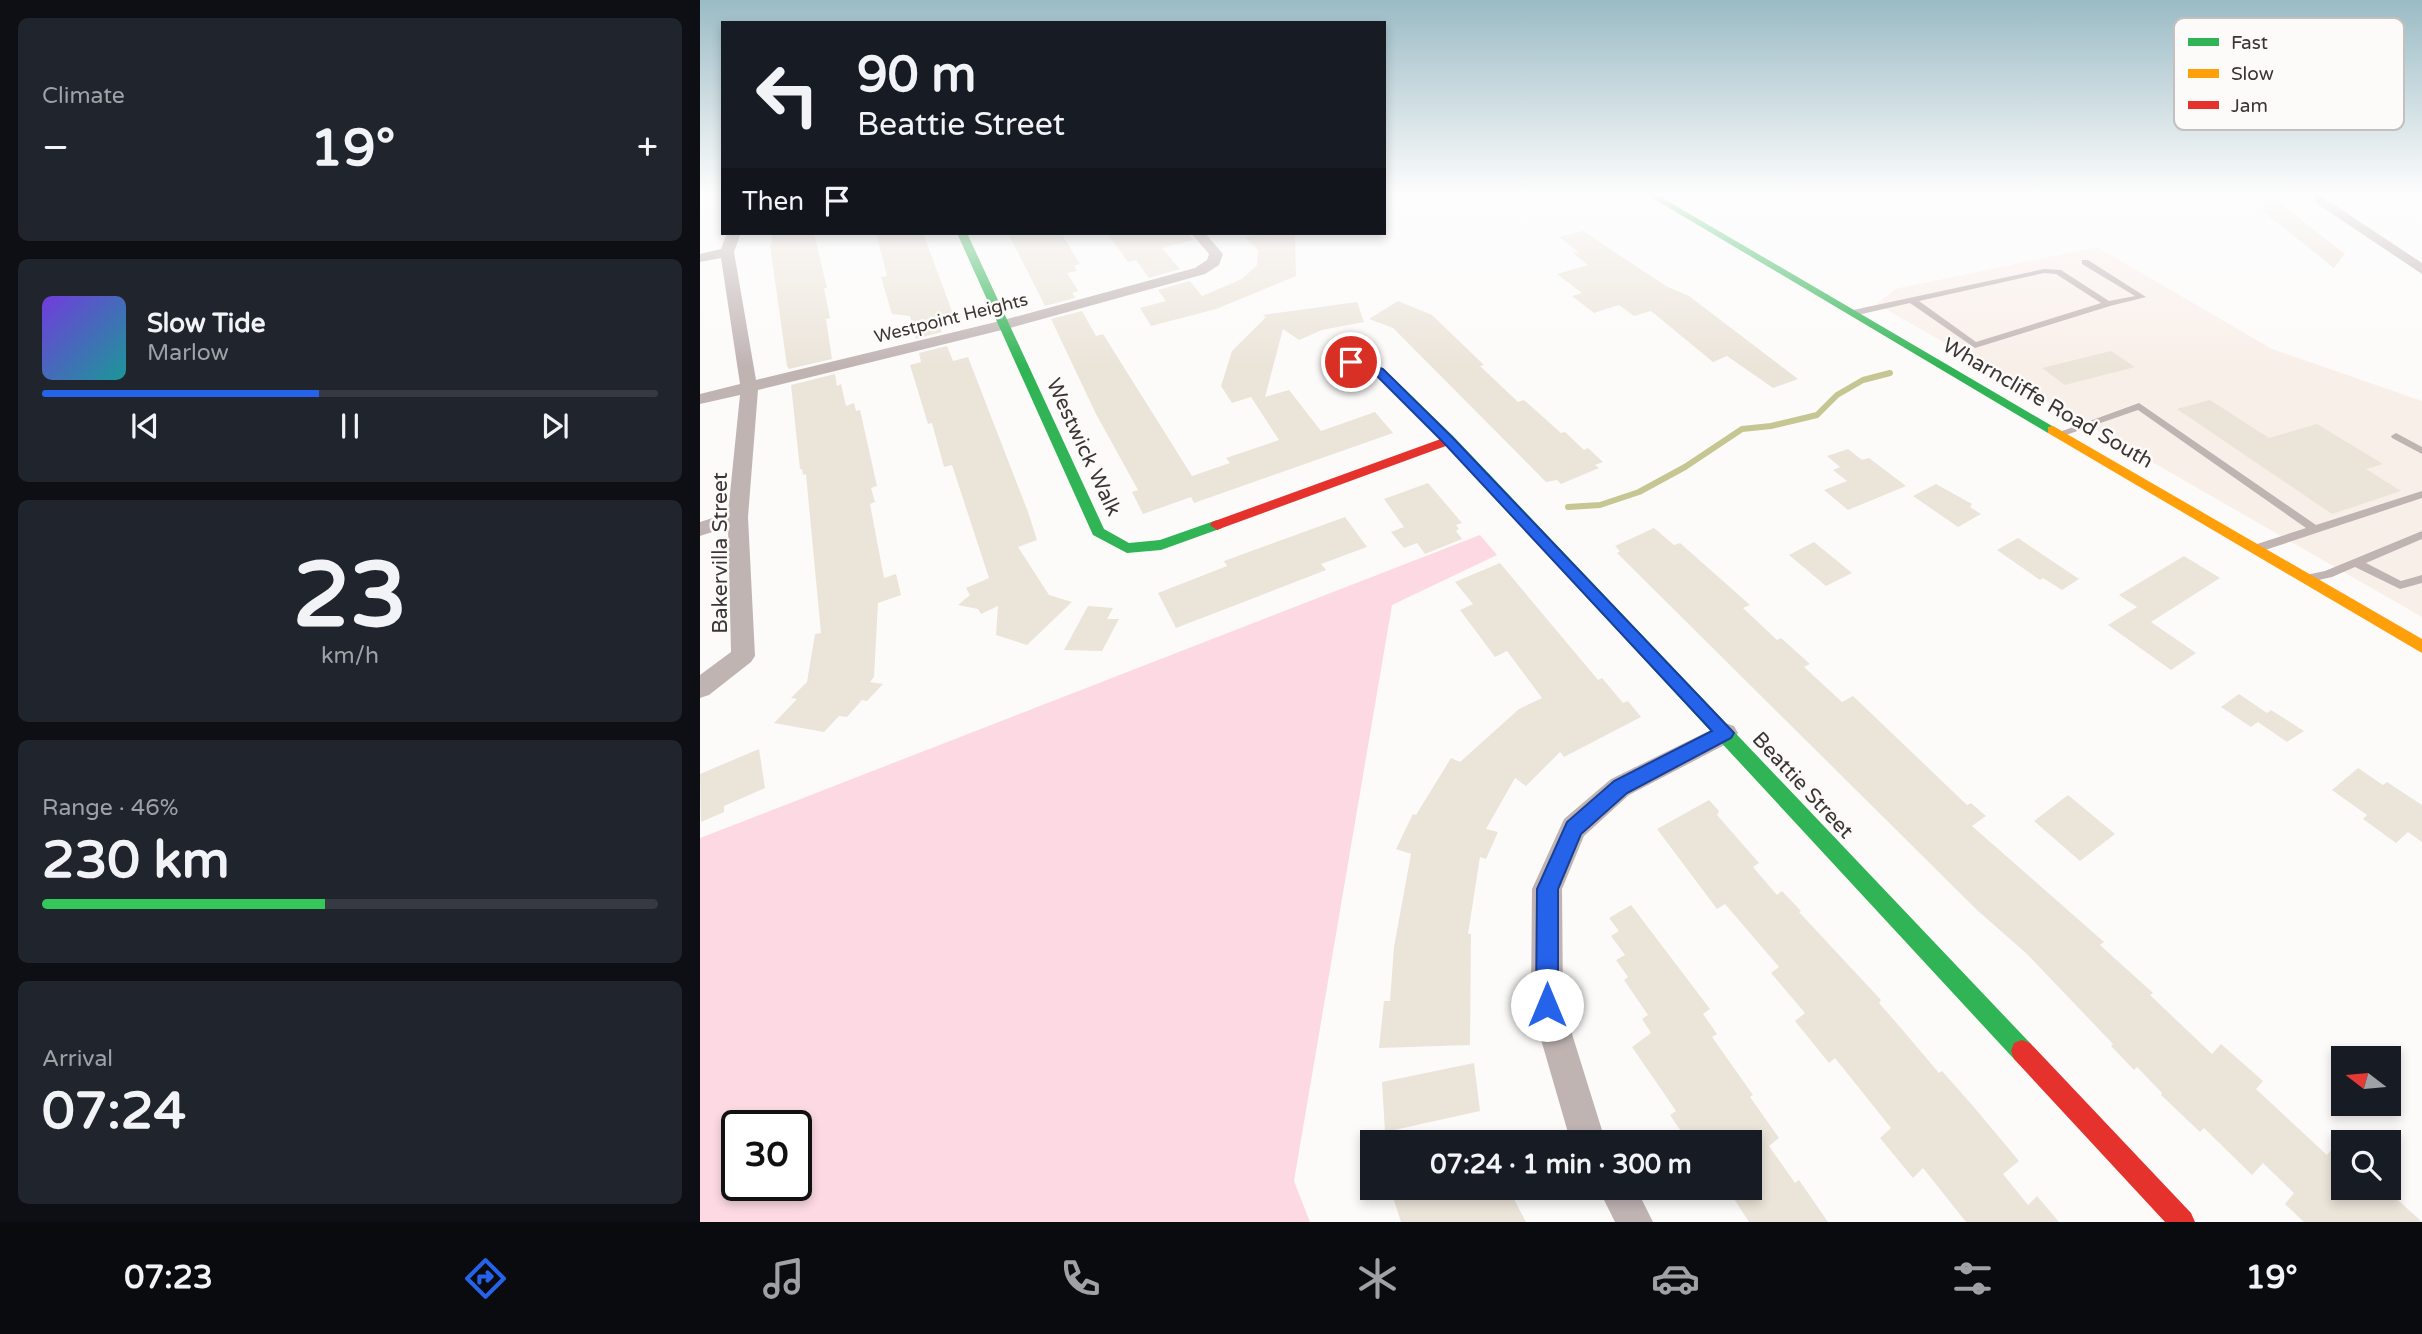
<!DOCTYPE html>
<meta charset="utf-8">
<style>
:root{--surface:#171b24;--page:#20242c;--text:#f1f3f6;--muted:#9ea1a6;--line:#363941;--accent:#2563eb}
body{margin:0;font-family:"Varela Round",sans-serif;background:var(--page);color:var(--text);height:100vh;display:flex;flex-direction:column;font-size:26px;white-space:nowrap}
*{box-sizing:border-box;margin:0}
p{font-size:23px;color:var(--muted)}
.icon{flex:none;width:38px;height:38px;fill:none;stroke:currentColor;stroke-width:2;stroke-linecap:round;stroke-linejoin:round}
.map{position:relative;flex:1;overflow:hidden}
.panel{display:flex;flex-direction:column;gap:18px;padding:18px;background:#0d0f14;width:700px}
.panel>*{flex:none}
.guide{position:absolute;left:21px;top:21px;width:665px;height:214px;border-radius:0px;box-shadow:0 4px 10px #0003;background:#171b24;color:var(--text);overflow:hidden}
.needle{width:46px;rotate:286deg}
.tools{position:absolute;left:1631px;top:1046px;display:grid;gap:14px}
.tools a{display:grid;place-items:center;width:70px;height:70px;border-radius:0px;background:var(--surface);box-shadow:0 4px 10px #0003;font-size:35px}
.speed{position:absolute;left:21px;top:1110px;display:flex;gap:14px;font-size:35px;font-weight:700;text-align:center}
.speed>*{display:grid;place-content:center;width:91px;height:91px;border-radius:50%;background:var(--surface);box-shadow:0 4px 10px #0003;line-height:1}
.speed .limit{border:4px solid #111;border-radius:10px;background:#fff;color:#111}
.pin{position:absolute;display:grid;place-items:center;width:60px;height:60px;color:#fff;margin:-30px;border:4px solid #fff;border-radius:50%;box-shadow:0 2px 7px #0007}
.me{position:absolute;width:77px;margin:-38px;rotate:0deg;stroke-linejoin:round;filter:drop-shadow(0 0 5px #0008)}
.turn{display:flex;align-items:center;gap:24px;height:147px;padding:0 21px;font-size:32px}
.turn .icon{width:91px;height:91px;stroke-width:2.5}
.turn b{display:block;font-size:49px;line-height:60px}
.then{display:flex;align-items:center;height:66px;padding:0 21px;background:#0003;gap:14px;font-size:26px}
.big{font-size:52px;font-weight:700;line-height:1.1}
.panel .tile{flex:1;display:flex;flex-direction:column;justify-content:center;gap:10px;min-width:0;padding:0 24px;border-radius:10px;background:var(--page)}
.panel .dial{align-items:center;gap:0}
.dial b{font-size:91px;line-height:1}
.song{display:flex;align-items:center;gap:21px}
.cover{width:84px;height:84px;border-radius:10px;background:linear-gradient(135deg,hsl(260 70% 55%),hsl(180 70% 35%))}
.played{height:7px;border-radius:4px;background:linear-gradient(90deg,var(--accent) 45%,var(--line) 45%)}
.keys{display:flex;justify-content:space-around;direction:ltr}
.heat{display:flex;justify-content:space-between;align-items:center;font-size:38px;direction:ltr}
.charge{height:10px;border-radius:5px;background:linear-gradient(90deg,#34c759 46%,var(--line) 0)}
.trip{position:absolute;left:660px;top:1130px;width:402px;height:70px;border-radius:0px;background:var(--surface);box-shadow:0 4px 10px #0003;font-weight:700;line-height:70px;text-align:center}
.tab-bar{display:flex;height:112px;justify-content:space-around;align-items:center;background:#090b0e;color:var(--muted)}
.tab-bar .icon{width:49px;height:49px}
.tab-bar .selected{color:var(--accent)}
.tab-bar b{font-size:32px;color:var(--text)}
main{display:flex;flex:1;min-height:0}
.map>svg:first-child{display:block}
.built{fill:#f9efe9}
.green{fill:#fddae3;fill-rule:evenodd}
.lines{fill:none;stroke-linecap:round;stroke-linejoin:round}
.stream{stroke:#c5c691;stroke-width:6}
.building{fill:#ebe4d9}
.lane{fill:#c0b4b3;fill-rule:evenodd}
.street{fill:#c0b4b3;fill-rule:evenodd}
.fast{fill:#30b455;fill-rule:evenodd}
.slow{fill:#ff9f0a;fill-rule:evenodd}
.jam{fill:#e5322d;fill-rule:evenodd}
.route{fill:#2563eb;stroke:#184099;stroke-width:2}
.labels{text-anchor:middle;stroke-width:5;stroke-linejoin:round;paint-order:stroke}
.far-street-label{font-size:18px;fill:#3b3633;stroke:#fdfbf9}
.street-label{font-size:21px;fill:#3b3633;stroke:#fdfbf9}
.key{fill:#fdfbf9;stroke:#c3c0be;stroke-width:2}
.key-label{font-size:19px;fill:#3b3633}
</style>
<main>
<section class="panel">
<div class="tile"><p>Climate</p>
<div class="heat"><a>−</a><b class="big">19°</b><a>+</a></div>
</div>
<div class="tile">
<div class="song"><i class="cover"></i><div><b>Slow Tide</b><p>Marlow</p></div></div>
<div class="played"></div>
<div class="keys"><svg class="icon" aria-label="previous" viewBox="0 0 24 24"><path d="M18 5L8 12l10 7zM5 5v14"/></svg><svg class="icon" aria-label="pause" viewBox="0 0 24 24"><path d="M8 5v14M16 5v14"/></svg><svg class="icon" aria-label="next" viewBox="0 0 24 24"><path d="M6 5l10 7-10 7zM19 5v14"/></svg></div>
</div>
<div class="tile dial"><b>23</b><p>km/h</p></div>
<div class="tile"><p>Range · 46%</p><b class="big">230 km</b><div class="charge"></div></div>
<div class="tile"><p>Arrival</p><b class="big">07:24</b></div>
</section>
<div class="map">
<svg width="1722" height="1222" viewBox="0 0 1722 1222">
<rect width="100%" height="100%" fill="#fcfbfa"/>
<path class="built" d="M1397,247L1572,349L1722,401V617L1177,304L1195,289Z"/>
<path class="green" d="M780,535L797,555L692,605L594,1181L610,1222H0V838ZM37,1125H96V1185H37Z"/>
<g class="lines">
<path class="stream" d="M868,507L900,505L939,492L985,467L1042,429L1071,426L1117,415L1137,395L1163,380L1190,373"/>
</g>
<path class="building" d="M1572,197L1645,254L1634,268L1561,210Z
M883,231L966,286L989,296L1098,379L1073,388L1027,356L1013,362L951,311L934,316L919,305L894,313L872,296L882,293L857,274L888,265L873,253L878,252L859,237Z
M72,233H114L127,288H124L130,318L126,319L132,359L89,369L87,366L70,245L72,244Z
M176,233H223L256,322L239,326L242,332L216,339L210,316L192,314L181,277L187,276Z
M308,233H361L380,264L374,266L377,271L367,273L378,291L372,293L375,298L345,306Z
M407,233H488L493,240L462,248L480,269L449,278L436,260L428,262Z
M562,233H595L596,276L516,309L451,326L440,308L466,301L458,290L490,281L502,296L542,279L557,265L558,250L545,237Z
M698,301L732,315L784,365L780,366L818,402L824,400L861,433L865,432L884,450L888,448L903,462L895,465L899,468L861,484L857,480L846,482L693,328L669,319Z
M657,302L664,322L622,330L599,340L583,329L565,397L589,390L621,431L675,412L693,433L494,503L491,497L443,514L432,492L438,490L396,414L351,319L382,311L396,336L403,334L492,476L530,463L526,458L579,440L551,397L532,403L521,386L532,351L566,317L563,315Z
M247,346L253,361L268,357L328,512L337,540L318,547L349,595L372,602L327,645L296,635L298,606L281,614L278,609L258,605L270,595L266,588L289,578L252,465L244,467L232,423L228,424L210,365L221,362L219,353Z
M1411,351L1435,367L1365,385L1342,368Z
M135,374L137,386L141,384L146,406L154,403L156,411L160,410L177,486L171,488L175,502L170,504L184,578L196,574L201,595L178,603L174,677L170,682L183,684L167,701L162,700L147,717L139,716L124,732L74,723L97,699L91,698L107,682L115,634L121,633L106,474L103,475L102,469H100L91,385Z
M1510,400L1569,438L1617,424L1683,464L1666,469L1701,491L1632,514L1477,409Z
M1148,449L1162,460L1169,458L1206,486L1148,510L1124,490L1147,481L1133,470L1140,467L1127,456Z
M728,483L762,523L756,525L759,529L756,531L762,539L725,554L717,543L704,548L691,532L704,527L684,499Z
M1236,484L1272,504L1270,507L1281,514L1258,527L1213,496Z
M645,517L667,547L621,564L626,570L476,628L458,593L527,566L524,561Z
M954,528L974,545L980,543L1050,605L1043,608L1077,640L1081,638L1110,664L1104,667L1142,702L1153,696L1267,805L1271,803L1286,816L1272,826L1404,942L1400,945L1453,993L1450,995L1512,1054L1521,1044L1563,1081L1556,1089L1627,1155L1643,1136V1188H1685L1722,1222H1604L1585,1204L1594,1193L1563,1163L1552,1175L1504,1128L1500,1132L1461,1095L1462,1093L1437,1067L1434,1070L1411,1046L1413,1044L1327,954L1277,910L917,553L920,551L915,546Z
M1318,538L1379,579L1362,590L1343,578L1340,580L1297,550Z
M1114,542L1152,573L1126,586L1089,555Z
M1484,556L1520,578L1451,622L1496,653L1471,670L1408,625L1437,607L1419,595Z
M800,563L898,680L902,678L923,703L928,701L941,717L864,757L860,752L826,786L815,778L786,829L798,832L786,859L780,857L768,934H771L770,1045L679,1048L684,1001H690L694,947L711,854L696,849L713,814L716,815L751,758L760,762L819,709L842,698L807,651L795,657L760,610L773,604L755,582Z
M388,606L413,608L407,619H419L402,651L364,650Z
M1539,694L1567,713L1571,710L1604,731L1587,742L1558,722L1551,727L1521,707Z
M59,749L65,788L24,806V812L1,822L0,774Z
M1658,768L1683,785L1687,782L1722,805V842L1708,832L1696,843L1663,819L1667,815L1632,790Z
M1368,795L1415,834L1380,861L1334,821Z
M1009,800L1019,811L1017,815L1059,863L1053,867L1077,895L1082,891L1101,911L1099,912L1181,1000L1179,1003L1200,1027L1239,1073L1242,1071L1273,1106L1319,1161L1303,1174L1328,1205L1337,1196L1359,1222H1266L1223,1168L1213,1178L1180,1138L1191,1128L1135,1058L1129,1063L1095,1021L1105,1013L1071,973L1079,967L1025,904L1017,909L957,829Z
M931,905L1010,1009L1003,1014L1017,1034L1012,1037L1053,1095L1050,1097L1079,1138L1069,1146L1095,1183L1099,1180L1128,1222H1049L1027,1188H1050V1143H989L970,1115L976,1111L932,1047L951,1033L942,1019L948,1015L924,980L928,977L916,960L925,955L911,936L919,931L909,918Z
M774,1063L780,1111L685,1132L682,1082Z
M690,1188H808L826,1222H701Z"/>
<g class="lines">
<path class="lane" d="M1382,260H1388L1446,297L1410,306L1275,348L1210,303L1153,316L1149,313L1153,310L1344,269L1361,270L1409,301L1435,296L1382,264ZM1344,273L1356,274L1401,303L1276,342L1219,301Z
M1439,403L1616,525L1722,491V498L1559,552H1551L1549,549L1551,546L1606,528L1438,410L1363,436H1355L1354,434Z
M1696,433L1722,447V454L1692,438L1691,436Z
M1722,531V539L1666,563L1701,581L1722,575V583L1700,589L1655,567L1632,577L1610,582L1604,578L1606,575L1625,571Z"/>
<path class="street" d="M1621,196L1722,263V274L1616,203V197Z
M27,233H41L34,252L56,380L300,321L495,268L507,260L509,254L491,233H505L523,254L519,265L505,274L310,328L58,390L48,517L55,656L51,662L9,695L0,698V675L31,652L28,527L0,536V522L28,513L40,395L0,404V394L40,384L21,258L0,262V254L21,249Z
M1025,723L1034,726L1038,733L1034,740L929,795L884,836L862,889L863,1005L906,1143H871L831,1005L832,889L864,819L911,779Z
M898,1188H936L953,1222H915Z"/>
<path class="fast" d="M949,196H959L1359,430L1358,433H1348Z
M1611,196H1620L1626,200L1618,202Z
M257,233H267L404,529L429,543L460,540L517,520L524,525L522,528L461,550L427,553L393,535Z
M651,358L683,368L754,437L1330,1043L1333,1051L1330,1059L1322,1062L1314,1059L744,443L675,374L647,364L645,362Z"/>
<path class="slow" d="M1353,426L1722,639V653L1348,433V427Z"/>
<path class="jam" d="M749,436L756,440L754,443L522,528L517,530L510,525L512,522Z
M1322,1040L1330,1043L1491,1213L1495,1222H1465L1314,1059L1311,1051L1314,1043Z"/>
</g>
<linearGradient id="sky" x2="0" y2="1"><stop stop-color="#9abbc5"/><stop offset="0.53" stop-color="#fefdfd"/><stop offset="1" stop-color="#fefdfd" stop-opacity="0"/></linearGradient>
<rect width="1722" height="367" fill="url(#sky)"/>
<path class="route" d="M651,358L683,369L753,438L1034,733L1031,738L927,793L881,834L858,889V1005L855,1013L847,1016L839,1013L836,1005L837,889L867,822L914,781L1012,731L744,443L675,374L647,364V359Z"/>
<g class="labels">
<g class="far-street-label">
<text transform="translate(251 318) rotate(-14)" y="6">Westpoint Heights</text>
</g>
<g class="street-label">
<text transform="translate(1348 403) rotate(30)" y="7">Wharncliffe Road South</text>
<text transform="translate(384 447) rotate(65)" y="7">Westwick Walk</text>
<text transform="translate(20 553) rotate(-90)" y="7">Bakervilla Street</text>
<text transform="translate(1103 785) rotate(47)" y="7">Beattie Street</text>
</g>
</g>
<rect x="1474" y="18" width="230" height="112" rx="10" class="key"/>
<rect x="1488" y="38" width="31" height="8" fill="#30b455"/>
<rect x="1488" y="69" width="31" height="9" fill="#ff9f0a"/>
<rect x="1488" y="101" width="31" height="8" fill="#e5322d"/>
<g class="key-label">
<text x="1531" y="49">Fast</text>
<text x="1531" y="80">Slow</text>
<text x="1531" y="112">Jam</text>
</g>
</svg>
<div class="tools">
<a><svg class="needle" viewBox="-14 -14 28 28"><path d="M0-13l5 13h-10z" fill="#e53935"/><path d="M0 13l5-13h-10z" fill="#9ea1a6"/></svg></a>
<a><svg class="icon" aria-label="search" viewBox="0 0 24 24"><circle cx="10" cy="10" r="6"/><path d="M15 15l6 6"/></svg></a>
</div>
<div class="speed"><div class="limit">30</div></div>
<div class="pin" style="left:651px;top:362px;background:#d93025"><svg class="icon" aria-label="arrive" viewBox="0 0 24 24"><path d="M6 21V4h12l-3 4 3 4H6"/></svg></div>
<svg class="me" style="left:847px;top:1005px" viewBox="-20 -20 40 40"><circle r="19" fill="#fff"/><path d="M0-13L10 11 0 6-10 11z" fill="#2563eb"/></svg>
<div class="trip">07:24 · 1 min · 300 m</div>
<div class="guide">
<div class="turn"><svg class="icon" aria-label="left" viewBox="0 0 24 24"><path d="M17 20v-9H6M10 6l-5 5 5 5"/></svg><div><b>90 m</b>Beattie Street</div></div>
<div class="then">Then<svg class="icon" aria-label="arrive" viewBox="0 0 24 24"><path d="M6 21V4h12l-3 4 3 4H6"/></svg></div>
</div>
</div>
</main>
<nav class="tab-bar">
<b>07:23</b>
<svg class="icon selected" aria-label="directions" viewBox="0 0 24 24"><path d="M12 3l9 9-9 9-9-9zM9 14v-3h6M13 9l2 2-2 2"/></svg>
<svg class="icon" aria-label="music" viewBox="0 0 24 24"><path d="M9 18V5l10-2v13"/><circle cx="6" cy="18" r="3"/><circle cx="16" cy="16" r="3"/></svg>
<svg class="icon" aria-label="phone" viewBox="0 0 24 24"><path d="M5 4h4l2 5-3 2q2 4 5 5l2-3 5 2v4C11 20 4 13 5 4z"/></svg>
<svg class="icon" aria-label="climate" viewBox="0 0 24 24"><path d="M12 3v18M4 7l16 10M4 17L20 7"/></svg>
<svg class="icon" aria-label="car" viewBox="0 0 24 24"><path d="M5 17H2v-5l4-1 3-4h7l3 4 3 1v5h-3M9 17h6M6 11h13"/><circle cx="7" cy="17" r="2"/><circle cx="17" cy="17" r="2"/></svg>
<svg class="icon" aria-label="filters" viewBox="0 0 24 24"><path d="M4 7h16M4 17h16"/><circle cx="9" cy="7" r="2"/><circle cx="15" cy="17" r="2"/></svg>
<b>19°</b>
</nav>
